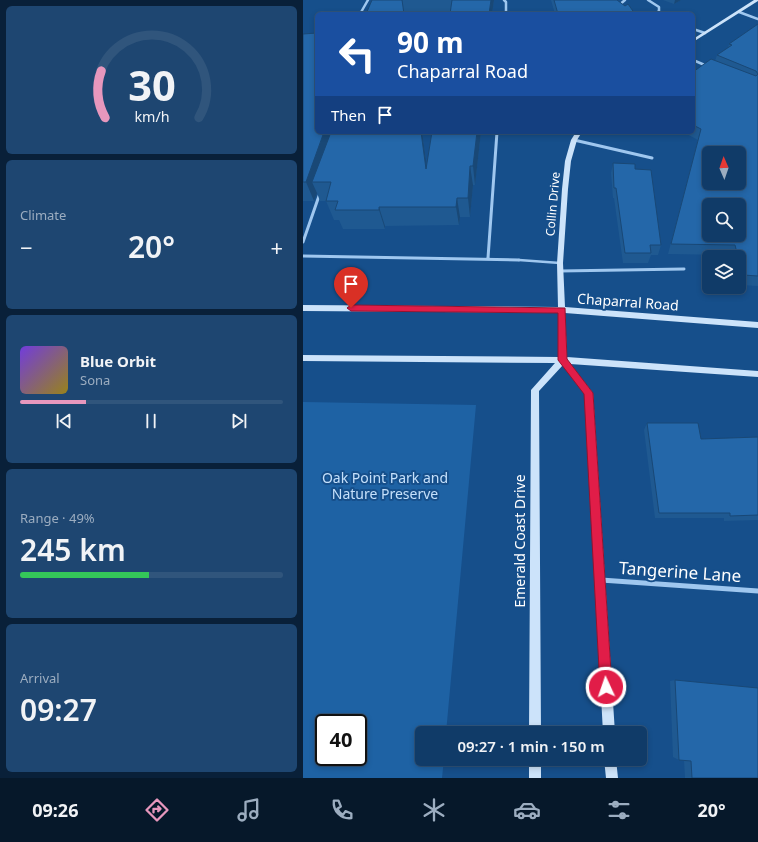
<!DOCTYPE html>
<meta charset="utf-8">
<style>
:root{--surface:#103b68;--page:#1e4671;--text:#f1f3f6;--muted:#9cadc0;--line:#30557c;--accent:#e797bd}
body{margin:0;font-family:"Noto Sans",sans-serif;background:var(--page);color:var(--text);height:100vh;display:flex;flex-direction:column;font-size:15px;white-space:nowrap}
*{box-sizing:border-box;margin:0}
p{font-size:13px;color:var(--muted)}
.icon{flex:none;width:22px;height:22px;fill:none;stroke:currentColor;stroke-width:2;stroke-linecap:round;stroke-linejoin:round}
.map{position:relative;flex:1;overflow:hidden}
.side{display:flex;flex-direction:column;gap:6px;padding:6px;background:#092039;width:303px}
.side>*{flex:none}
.top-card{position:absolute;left:12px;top:12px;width:380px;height:122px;border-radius:6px;box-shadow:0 2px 6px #0003,0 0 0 1px var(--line);background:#1a4fa0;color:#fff;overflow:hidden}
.needle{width:26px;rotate:358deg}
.fabs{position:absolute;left:399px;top:146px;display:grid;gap:8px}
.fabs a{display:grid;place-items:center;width:44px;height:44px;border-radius:6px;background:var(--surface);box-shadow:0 2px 6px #0003,0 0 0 1px var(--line);font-size:20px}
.speed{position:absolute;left:12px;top:714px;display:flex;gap:8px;font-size:20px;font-weight:700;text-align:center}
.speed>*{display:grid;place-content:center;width:52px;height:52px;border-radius:50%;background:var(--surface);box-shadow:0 2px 6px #0003,0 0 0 1px var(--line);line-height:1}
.speed .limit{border:2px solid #111;border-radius:6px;background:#fff;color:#111}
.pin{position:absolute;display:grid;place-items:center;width:34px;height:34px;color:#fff;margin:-41px -17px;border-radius:50% 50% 50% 0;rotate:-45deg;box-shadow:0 0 4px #0007}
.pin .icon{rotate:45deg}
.me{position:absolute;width:44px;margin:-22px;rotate:357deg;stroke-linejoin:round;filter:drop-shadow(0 0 3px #0008)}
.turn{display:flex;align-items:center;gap:14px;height:84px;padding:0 16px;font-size:18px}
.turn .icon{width:52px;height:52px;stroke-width:2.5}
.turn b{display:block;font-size:28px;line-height:34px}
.then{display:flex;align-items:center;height:38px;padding:0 16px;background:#0003;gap:8px;font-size:15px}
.big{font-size:30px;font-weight:600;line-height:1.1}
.side .card{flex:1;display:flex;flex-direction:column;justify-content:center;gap:6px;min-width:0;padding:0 14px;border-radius:6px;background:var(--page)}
.side .dial{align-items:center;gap:0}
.dial svg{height:104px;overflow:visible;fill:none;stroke:var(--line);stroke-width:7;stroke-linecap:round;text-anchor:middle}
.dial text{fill:var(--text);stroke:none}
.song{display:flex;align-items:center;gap:12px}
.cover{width:48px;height:48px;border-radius:6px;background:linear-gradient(135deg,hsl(260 70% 55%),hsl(50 70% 35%))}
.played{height:4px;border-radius:2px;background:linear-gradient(90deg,var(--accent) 25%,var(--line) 25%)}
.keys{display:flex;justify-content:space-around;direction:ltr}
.heat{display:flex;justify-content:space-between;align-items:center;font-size:22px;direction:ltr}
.charge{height:6px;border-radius:3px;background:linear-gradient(90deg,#34c759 49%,var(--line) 0)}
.trip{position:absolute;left:112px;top:726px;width:232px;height:40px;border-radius:6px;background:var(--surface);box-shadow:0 2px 6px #0003,0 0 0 1px var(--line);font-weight:600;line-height:40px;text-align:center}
.tab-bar{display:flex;height:64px;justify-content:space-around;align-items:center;background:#06182a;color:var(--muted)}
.tab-bar .icon{width:28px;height:28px}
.tab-bar .active{color:var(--accent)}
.tab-bar b{font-size:18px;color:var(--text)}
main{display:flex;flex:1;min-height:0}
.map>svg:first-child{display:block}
.green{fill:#1e62a4;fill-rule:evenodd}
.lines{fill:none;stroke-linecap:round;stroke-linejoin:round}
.lane{stroke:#9fc7ef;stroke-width:2.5}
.street-far2{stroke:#9fc7ef;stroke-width:2.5}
.street-far1{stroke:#9fc7ef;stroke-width:3}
.street{stroke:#9fc7ef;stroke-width:5}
.secondary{fill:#cce3fa;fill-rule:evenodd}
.wall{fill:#1f5991}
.shaded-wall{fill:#194876}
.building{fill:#2467a9;stroke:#194876;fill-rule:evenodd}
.route{fill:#e11d48;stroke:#92132f}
.labels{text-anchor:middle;stroke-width:4;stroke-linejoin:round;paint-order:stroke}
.far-street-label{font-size:12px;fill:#fff;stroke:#164f8b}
.street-label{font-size:14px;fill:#fff;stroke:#164f8b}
.park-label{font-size:14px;fill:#c5e0fb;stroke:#164f8b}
.near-street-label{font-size:17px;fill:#fff;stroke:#164f8b}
</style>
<main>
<section class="side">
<div class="card dial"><svg viewBox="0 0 100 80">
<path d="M14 69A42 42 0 1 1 86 69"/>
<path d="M14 69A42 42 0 0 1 11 33" stroke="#e797bd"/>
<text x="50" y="56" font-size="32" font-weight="700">30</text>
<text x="50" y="72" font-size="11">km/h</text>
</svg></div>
<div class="card"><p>Climate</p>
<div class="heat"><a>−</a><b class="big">20°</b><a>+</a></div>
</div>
<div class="card">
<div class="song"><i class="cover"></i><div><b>Blue Orbit</b><p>Sona</p></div></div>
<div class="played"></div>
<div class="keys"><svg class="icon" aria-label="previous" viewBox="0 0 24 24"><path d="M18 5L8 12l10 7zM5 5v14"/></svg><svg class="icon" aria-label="pause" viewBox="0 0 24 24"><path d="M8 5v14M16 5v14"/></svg><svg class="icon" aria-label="next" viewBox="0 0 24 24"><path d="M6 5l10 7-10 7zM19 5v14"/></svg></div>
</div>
<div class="card"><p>Range · 49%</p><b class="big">245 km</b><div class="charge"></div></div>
<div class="card"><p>Arrival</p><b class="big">09:27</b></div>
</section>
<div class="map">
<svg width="455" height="778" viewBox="0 0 455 778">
<rect width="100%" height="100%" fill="#164f8b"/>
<path class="green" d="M0,402L173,405L143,733H119V759H141L139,778H0ZM21,723H55V757H21Z"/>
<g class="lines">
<path class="lane" d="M216,260L257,263"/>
<path class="street-far2" d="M201,0L203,2V14
M345,0L356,7V11L352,14
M315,6L322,0
M436,12L455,19
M57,14L65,0
M390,29L402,33
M390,60L404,66"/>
<path class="street-far1" d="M271,140L349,158
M0,242L17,193
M0,256L216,260
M185,258L194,132
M257,271L381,269"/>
<path class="street" d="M298,580L455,591"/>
<path class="secondary" d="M451,0H455V1L390,42V39Z
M273,132H279L274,140L268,161L265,189L260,263L262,307L455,322V328L262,313L264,357L455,371V377L267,364L290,393L312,733H300L282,394L260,365L236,391L238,733H226L228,390L252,363L0,361V355L256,357L255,313L0,311V305L255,307L254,263L259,189L262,161L268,140Z
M226,759H238V778H226Z
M301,759H313L315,778H303Z"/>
</g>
<path class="wall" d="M69,0H191L189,14H63Z
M248,0H314L332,14H252Z
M360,0H378L371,4Z
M455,24V286L436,285V257H428L427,255L365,254L395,140L380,132H390V72L412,61L414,55L425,48L426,44Z
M0,34L14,132H119L124,165L129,132H178L172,185H170L167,217H157L156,225L82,226V229H40L36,220H31L23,201H17L14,193L11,201H0Z
M310,163L332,169L358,245L355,255H348L345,263H320L311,198H310L308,173Z
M344,423L398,439L455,437V520L421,521V518H352L341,430Z
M372,680L455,778H382L381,760H376L370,757L367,681Z"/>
<path class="shaded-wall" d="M188,0H191L189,14H186Z
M372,0H378L371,4Z
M21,132H35L9,182L14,193L11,201L3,182Z
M118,132H119L127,188L123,169Z
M174,132H178L172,185L170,166Z
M167,166L170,185L167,217L165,198Z
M154,198L157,217L156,225L153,207Z
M76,207L82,226V229L76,210Z"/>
<path class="building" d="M69,0H99L101,14H63Z
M149,0H188L186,14H147Z
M251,0H314L322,6L325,4L332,14H255Z
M455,24V276L440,275L436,260V257H435L432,245L368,244L398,129L390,125V72L408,59L453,76L455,74L453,71L414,55L429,45L426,44ZM406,153H436V183H406ZM406,205H436V235H406Z
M14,33V132H21L3,182H0V34Z
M28,132H118L123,169L129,132H174L170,166H167L165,198H154L153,207H76V210H32L35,201H23L28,182H9Z
M310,163L332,164V169L348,170L358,245H347L348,253H322L313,188H311Z
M344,423H395L398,439L455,437V515L427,516V513H356Z
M372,680L455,688V778H389L388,761L376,760Z"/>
<path class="route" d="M48,305L262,308L264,359L290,393L309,687L307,691L303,693L299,691L297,687L281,394L255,360V313L48,311L44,308Z"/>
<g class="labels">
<g class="far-street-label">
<text transform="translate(250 204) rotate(-85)" y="4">Collin Drive</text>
</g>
<g class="street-label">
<text transform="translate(325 302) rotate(4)" y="5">Chaparral Road</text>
<text transform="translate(217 541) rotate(-90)" y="5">Emerald Coast Drive</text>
</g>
<g class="park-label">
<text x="82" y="483">Oak Point Park and<tspan x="82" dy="16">Nature Preserve</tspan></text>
</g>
<g class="near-street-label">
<text transform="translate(377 572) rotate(4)" y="6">Tangerine Lane</text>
</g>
</g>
</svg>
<div class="fabs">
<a><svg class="needle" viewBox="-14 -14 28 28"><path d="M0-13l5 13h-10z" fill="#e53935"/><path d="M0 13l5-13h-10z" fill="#9cadc0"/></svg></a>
<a><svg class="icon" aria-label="search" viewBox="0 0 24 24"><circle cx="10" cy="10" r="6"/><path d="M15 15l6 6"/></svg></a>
<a><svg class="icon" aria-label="layers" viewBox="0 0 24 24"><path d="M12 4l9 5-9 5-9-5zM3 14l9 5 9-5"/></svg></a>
</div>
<div class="speed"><div class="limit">40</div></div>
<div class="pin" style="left:48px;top:308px;background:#d93025"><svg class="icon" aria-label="arrive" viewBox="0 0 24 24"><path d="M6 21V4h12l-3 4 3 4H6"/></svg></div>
<svg class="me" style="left:303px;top:687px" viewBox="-20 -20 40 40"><circle r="17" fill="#e11d48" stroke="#fff" stroke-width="3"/><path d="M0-11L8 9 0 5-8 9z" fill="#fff"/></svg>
<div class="trip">09:27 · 1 min · 150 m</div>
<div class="top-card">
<div class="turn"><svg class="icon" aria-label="left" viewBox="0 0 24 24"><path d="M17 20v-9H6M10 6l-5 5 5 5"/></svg><div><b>90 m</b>Chaparral Road</div></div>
<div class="then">Then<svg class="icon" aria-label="arrive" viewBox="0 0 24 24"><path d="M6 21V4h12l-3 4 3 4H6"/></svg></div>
</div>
</div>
</main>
<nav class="tab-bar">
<b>09:26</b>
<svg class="icon active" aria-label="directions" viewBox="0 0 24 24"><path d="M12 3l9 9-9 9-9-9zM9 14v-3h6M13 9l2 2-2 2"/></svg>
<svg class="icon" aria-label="music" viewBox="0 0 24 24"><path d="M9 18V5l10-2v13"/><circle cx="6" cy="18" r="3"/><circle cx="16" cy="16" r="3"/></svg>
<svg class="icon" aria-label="phone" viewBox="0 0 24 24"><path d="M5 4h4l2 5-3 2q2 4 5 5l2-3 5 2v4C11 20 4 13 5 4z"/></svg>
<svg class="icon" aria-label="climate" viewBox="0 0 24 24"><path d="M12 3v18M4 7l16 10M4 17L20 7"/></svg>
<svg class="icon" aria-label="car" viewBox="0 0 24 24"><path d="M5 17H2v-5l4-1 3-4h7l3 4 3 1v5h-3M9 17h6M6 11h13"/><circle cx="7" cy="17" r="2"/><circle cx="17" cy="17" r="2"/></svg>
<svg class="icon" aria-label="filters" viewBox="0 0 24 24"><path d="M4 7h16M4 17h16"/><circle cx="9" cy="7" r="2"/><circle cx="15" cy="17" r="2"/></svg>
<b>20°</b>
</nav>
